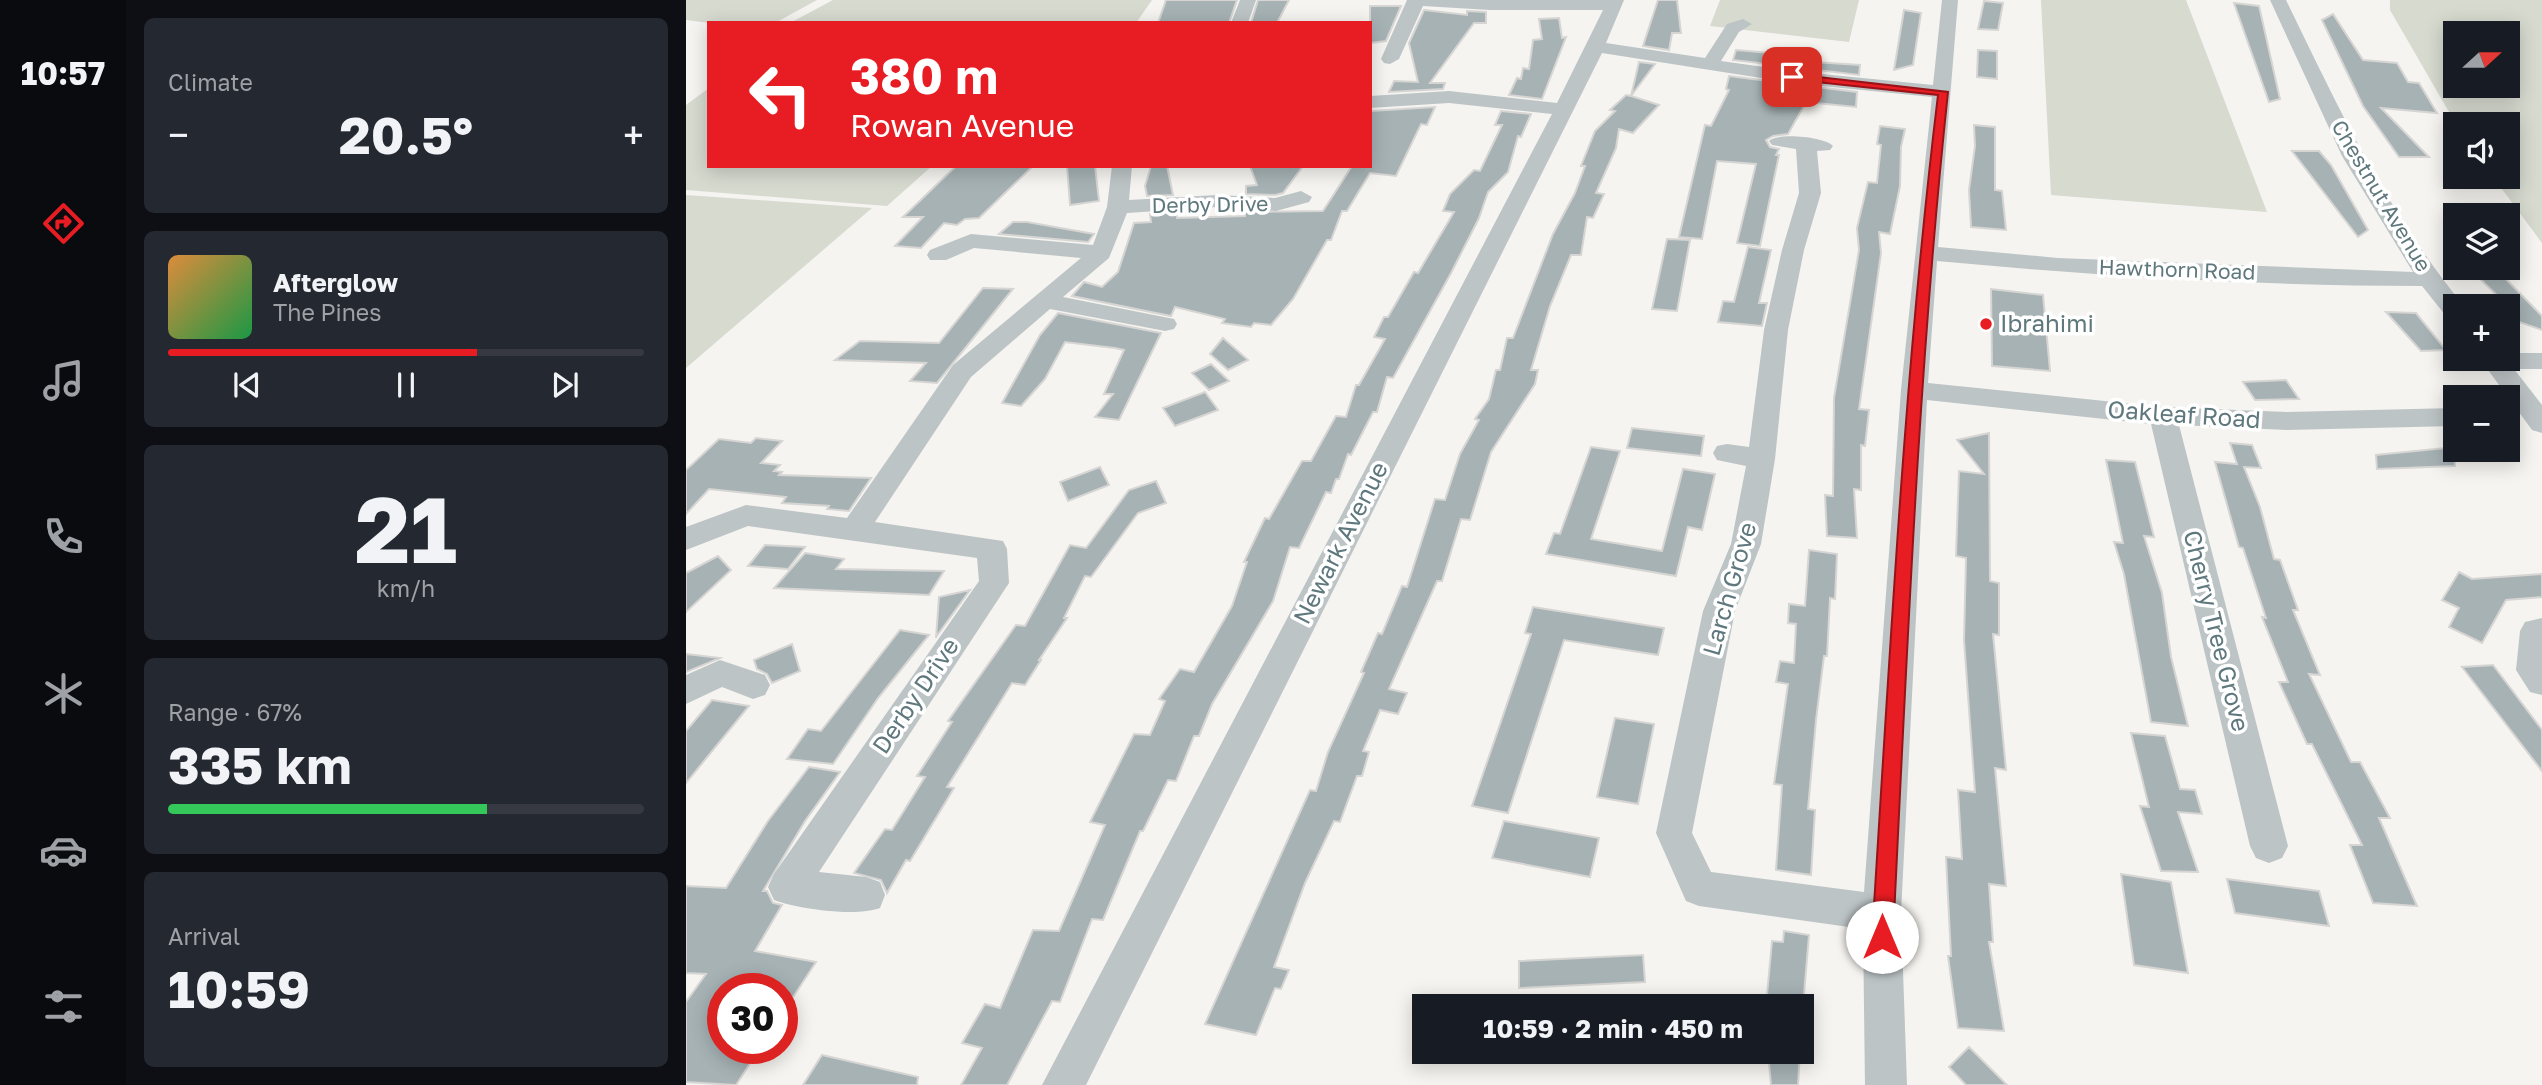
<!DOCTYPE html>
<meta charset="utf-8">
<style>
:root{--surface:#171b24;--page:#242831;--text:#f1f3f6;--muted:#9ea1a6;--line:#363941;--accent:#e81d23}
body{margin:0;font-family:"Golos Text",sans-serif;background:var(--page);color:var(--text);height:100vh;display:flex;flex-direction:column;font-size:26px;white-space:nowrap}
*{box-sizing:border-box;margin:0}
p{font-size:23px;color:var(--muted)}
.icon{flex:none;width:38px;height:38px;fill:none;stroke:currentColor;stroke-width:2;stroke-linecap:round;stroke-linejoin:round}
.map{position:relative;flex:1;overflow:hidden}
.sheet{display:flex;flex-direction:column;gap:18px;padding:18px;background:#0d0f14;width:560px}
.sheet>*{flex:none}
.banner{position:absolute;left:21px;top:21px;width:665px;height:147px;border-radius:0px;box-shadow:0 4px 18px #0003;background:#e81d23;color:#fff;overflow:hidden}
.needle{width:46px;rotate:69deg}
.buttons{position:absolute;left:1757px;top:21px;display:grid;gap:14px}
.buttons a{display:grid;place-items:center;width:77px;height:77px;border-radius:0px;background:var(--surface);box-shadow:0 4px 18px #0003;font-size:35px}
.speed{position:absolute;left:21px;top:973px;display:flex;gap:14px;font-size:35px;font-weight:700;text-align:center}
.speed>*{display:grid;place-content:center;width:91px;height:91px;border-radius:50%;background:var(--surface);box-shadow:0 4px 18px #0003;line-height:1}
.speed .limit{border:10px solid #d22;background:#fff;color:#111}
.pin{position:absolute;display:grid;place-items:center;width:60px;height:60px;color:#fff;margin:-30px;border-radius:14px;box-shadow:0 4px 10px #0006}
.me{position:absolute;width:77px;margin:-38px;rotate:0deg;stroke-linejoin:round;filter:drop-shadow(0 0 5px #0008)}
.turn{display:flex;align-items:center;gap:24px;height:147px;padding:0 28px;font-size:32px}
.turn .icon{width:91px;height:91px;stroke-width:2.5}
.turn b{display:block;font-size:49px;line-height:60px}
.big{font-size:52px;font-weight:700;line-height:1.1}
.sheet .card{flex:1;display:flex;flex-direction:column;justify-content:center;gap:10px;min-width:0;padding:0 24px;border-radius:10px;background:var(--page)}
.sheet .dial{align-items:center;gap:0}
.dial b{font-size:91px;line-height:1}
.song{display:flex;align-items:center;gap:21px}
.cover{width:84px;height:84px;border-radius:10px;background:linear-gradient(135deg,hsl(30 70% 55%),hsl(140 70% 35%))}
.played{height:7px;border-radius:4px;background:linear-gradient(90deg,var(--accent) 65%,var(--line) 65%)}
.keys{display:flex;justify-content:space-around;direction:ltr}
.heat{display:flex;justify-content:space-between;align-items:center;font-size:38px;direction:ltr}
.charge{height:10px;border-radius:5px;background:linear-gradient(90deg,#34c759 67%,var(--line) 0)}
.trip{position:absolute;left:726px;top:994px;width:402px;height:70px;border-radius:0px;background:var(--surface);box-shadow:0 4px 18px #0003;font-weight:700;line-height:70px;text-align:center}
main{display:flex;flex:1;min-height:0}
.tabs{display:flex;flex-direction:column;width:126px;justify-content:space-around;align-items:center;background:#090b0e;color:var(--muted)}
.tabs .icon{width:49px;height:49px}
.tabs .active{color:var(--accent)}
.tabs b{font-size:32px;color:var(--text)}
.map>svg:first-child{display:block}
.green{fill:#d6dacf;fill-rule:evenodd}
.building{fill:#a6b2b4;stroke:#d6d5d3;stroke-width:2}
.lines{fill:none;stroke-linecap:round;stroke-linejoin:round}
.minor{fill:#bdc4c6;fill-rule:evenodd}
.route{fill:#e81d23;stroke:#971317;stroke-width:2}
.poi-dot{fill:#e81d23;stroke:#fff;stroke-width:2.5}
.labels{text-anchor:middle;stroke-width:7;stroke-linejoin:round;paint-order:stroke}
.far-street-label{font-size:21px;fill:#5f787d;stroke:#fff}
.poi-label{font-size:24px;fill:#5f787d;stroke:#fff;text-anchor:start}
.street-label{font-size:24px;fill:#5f787d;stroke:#fff}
</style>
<main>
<nav class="tabs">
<b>10:57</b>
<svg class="icon active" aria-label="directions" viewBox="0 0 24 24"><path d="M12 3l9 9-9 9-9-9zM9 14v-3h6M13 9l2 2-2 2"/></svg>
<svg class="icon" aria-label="music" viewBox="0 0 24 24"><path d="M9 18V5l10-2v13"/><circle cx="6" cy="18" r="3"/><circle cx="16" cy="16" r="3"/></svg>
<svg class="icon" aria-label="phone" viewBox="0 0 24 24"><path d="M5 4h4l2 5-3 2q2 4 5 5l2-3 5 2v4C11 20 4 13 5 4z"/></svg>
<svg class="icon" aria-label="climate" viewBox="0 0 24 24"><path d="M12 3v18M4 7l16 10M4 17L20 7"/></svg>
<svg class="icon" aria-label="car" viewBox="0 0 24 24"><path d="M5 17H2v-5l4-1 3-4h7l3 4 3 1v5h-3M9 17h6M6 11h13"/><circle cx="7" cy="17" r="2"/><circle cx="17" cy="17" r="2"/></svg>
<svg class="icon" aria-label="filters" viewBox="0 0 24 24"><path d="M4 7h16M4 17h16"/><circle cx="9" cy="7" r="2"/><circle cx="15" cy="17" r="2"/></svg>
</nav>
<section class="sheet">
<div class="card"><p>Climate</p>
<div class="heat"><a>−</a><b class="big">20.5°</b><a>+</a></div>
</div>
<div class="card">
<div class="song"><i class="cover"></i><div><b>Afterglow</b><p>The Pines</p></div></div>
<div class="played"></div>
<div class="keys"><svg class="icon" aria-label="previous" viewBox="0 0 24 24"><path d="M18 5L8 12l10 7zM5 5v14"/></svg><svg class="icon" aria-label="pause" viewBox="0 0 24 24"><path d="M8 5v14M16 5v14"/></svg><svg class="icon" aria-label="next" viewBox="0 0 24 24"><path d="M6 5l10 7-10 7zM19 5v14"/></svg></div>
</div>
<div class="card dial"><b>21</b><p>km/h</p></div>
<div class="card"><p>Range · 67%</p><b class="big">335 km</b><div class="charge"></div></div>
<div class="card"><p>Arrival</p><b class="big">10:59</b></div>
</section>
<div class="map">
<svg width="1856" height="1085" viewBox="0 0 1856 1085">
<rect width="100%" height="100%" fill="#f5f4f0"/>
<path class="green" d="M0,0H131L89,23H23L0,20Z
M147,0H466L450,23H104Z
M1034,0H1173L1163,42L1024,26Z
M1355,0H1500L1581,212L1365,195Z
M1704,0H1856V243L1807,177H1822V124H1770L1704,10ZM1822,33V86H1769V33Z
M23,88V166H246L201,206L0,190V105Z
M0,195L186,208L0,368Z"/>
<path class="building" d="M480,0H551L543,23H472Z
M572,0H603L591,23H565Z
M972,0H991L995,33H986L983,50L957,46Z
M1298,1L1317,3L1312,30L1292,29Z
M1548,3L1573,6L1594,99L1583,102Z
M684,6H715L700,41L684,43Z
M738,10L781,15V11L800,12V23H788L744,83H759L757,89L703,92L708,81L732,82L723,43Z
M1218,10L1235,13L1227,65L1208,70Z
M1647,14L1677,60L1711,63L1722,82L1733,83L1751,113L1695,108L1743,157H1713L1677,106L1636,20Z
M873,18L876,38L880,37L856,99L823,95L831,78L835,79L837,68L843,69L847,40L856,39L853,19Z
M1050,50L1121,56L1128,62L1174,65L1173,75L1047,60Z
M1292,50L1311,51V79L1291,77Z
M953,62L969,64L945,96L973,105L947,133L933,129L930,148L910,193L918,194L907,218L901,217L895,255H885L864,306L845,370H852L849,384L805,452L784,520L775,519L756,581H751L703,689L721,693L712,714L694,710L677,751L683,752L676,776H671L654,822L648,821L619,883L588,967L603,970L595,989L589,988L570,1035L519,1024L624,790L630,791L642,752L678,673L675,672L692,633L696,634L716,586L721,587L749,499L759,500L774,454L793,420L789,419L803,399L810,370H814L821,338H827L867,234L889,193L899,166H895L909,131L929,111L924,110L940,95L945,96Z
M1043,76L1171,92L1170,107L1120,102L1102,134L1087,136L1080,140L1084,147L1093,149L1090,155H1093L1074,246L1051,243L1070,164L1031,161L1016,239L993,237L1019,125L1025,126L1043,90L1040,89Z
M749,107L741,125L735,124L710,176L684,173L661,211H656L645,240H641L607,299L585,325L568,323L565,327L536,323L539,319L489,307L485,316L386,296L398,282L416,287L432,272L448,223L465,222L464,214L490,212L491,218L559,216V212L637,211L666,166H684V111Z
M815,111L845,114L835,137L832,136L822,172L802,192L793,218L765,273L707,378L701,377L691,412H687L665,455L662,454L653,479H650L645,493L640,492L613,548L604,547L587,601L526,704L513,736H508L490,781L482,780L457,831H454L417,920L406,919L374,1002L366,1001L321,1085H275L296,1048L276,1043L299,1004L314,1008L347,930L373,931L419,825L404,822L448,734L464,735L479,701L473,699L494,669L508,672L546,606L561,562H558L579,518L583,519L616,461H625L650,416L660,417L670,385H673L699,339L688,337L698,317H702L728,272L732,273L768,212L757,211L764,194L788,170L794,171L816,125H809Z
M1288,125L1309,127V190L1316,191L1320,230L1285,227L1283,190L1289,146Z
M1194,126L1219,129L1215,147L1214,186L1204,234L1193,232L1195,253L1173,409L1183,410L1179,446L1175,445V490L1168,489L1171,538L1141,536L1139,495L1147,496L1148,398L1173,250L1171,228L1182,182L1191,183L1195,145L1191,144Z
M1606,151H1633L1645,165L1682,230L1672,237Z
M270,166H347L293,218L279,219L271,225L258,223L235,248L209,246L237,217H217Z
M381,166H409L413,201L384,205Z
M465,166H481L487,195L461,196L459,186Z
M564,166H617L597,193L589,195L560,194V186L571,185Z
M327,222H341L408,234L402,242L313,234Z
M981,239L1004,240L991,311L966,309Z
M1062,247L1085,250L1073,303H1081L1076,326L1032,322L1037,301L1048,302Z
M1813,272L1856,316V330L1822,318V306L1788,273Z
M297,288L327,289L251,383L224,381L240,363L149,360L174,341L253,343Z
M1305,289L1357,295L1364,371L1306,366Z
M1700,312L1730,313L1760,350L1735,351Z
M372,313L475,333L433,420L409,417L427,394H418L438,350L429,348L379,342L359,379L335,406L316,403L354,335Z
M537,338L562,360L542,370L524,354Z
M525,364L543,381L523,390L506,373Z
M1600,380L1613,399L1569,400L1557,382Z
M519,392L532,410L489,426L477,408Z
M946,428L1018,436L1015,456L941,448Z
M1303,433L1304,581L1313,583V635L1307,634L1320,770L1309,768L1320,886L1303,884L1307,942H1303L1318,1031L1272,1028L1262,956H1265L1260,857L1276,859L1272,790L1289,792L1278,640L1280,558L1270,556L1273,471L1298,474L1271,440Z
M70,438L96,441L75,463L94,465L88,471L96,472L93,475L185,478L163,511L141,509L143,506L96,503L100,497L23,489L0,514V470L33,439L65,443Z
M1544,443L1566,445L1575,468L1558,467L1574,507L1588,559L1594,560L1612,610H1607L1634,675L1623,674L1665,762H1674L1704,818H1693L1731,906L1687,903L1664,845H1676L1626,744H1621L1593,682H1602L1576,617L1580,618L1557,548L1553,547L1529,462L1551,464Z
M905,447L934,451L905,539L976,551L997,469L1029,474L1016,530L1002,527L990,576L860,554L868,533L874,534Z
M1769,447V466L1691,469L1690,455Z
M1420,460L1449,462L1468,537L1458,536L1476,593L1485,657L1502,726L1465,722L1438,574L1428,542L1437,543Z
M414,467L423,485L382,501L374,482Z
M470,481L480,503L452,513L405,577L399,576L378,618H381L353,660H355L339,685L326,683L261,787L268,788L224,861L220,860L201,893L195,880L168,873L199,829L206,830L239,777L231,776L266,722L262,721L330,625L339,626L384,545L400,548L443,490Z
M79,545L119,547L102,569L62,566Z
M1123,550L1151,554L1149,599L1144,598L1141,656H1138L1130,720L1122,809L1129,810L1125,875L1090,870L1096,785L1088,784L1102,684L1090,682L1094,661L1108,663L1110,624L1102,623L1103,604L1119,606Z
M119,553L158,559L150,569L258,571L243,595L88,588Z
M32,556L45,570L0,612V573Z
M1773,572L1786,579L1856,574V597L1820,600L1796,643L1763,627L1773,608L1756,600Z
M284,590L250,637V638L253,597Z
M847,607L978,628L972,655L878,640L822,813L786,806L845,634L839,633Z
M214,630L243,635L192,698L147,764L101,759L122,729L135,731Z
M106,644L114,671L86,683L81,674L71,669L68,660Z
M0,654L34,658L0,672Z
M1807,665L1856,730V771L1776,667Z
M26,700L63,706L0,783V731Z
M929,718L968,724L952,804L911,797Z
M1445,733L1479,736L1494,789L1509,790L1516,814L1492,812L1512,872L1475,871L1454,806L1463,807Z
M123,767L154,772L119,821L77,891H81L87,903L96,905L69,951L130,962L96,1014V989H37V1048H74L50,1085L0,1082V1002L20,974L0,973V886L40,888L82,821Z
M818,821L913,838L904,877L806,858Z
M1435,874L1485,882L1502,973L1448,965Z
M1541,879L1633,891L1643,926L1549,913Z
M1098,931L1123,935L1117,1006H1080L1086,941L1097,942Z
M957,955L959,982L833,988V961Z
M1283,1047L1321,1085H1280L1263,1067Z
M1082,1052H1114L1112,1085H1085Z
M136,1055L232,1077L231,1085H117Z"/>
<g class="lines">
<path class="minor" d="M554,0H570L562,23H545Z
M721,0H938L920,43L1019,58L1041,24L1057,19L1066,24L1053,32L1035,61L1106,71L1247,85L1256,0H1272L1252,247L1372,258L1727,272L1656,156L1584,0H1600C1652,107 1702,214 1778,306H1769V318L1760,316L1736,286C1575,286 1412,276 1251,261L1242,383L1477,407L1601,412L1769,408V426L1601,430L1493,425L1602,846L1596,858L1583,863L1570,858L1564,846L1465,424L1241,400L1215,913L1221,1085H1179L1177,929L1013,906L1000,901L970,833L1017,611L1045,544L1060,466L1031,460L1027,453L1031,446L1041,444L1063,447L1078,330L1096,250L1113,193L1110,149L1086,145L1083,141C1091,132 1140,137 1147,146L1144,150L1131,151L1135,193L1118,250L1102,330L1089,459L1075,544L1049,611L1006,833L1025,872L1178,892L1215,390L1246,97L1106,83L916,53L400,1085H356L866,114L763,103L684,108V96L763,91L871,103L917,10H804L737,6L713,59L704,64L698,63L695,59Z
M426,166H446L443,200L531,195L589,198L615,191L626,197L623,202L590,211L531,207L441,213L423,258L377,297L488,319L491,324L488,329L479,331L364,309L285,377L189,522L317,541L321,549L323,583L133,872L180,877L194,882L199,895L194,908C169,917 112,909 88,900L82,887L88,874L293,581L291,558L62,526L0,550V527L60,505L161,518L267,365L395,258L288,248L260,260H244L241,255L244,250L285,234L407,245L421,207Z
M1822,353H1856V369H1828L1856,405V433L1846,430L1794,359H1822Z
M1856,618V695L1844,692L1830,670L1834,631L1839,622Z
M34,660L79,675L84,685L79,695L67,699L36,687L0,704V675Z"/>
</g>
<path class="route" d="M1106,74L1262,92C1232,373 1221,655 1207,937L1204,945L1196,948L1189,945L1186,937C1204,656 1218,375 1252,95L1102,79Z"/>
<circle class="poi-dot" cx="1300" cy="324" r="7"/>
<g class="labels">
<g class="far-street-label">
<text transform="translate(1695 196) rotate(59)" y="7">Chestnut Avenue</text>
<text transform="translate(524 205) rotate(-1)" y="7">Derby Drive</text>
<text transform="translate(1491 270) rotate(2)" y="7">Hawthorn Road</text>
</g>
<g class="poi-label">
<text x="1314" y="332">Ibrahimi</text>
</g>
<g class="street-label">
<text transform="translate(1498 415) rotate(4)" y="8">Oakleaf Road</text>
<text transform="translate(655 543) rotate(-63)" y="8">Newark Avenue</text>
<text transform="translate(1044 589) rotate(-74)" y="8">Larch Grove</text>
<text transform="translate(1530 631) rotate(76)" y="8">Cherry Tree Grove</text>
<text transform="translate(230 696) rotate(-56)" y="8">Derby Drive</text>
</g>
</g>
</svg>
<div class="buttons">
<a><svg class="needle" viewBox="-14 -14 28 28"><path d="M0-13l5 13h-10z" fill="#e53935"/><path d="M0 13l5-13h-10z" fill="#9ea1a6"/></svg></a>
<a><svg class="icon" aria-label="sound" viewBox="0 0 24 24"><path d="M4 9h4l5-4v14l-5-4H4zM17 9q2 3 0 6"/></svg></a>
<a><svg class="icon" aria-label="layers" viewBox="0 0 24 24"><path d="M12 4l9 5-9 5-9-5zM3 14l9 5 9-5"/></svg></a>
<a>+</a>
<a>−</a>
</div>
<div class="speed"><div class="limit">30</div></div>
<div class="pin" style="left:1106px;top:77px;background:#d93025"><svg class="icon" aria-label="arrive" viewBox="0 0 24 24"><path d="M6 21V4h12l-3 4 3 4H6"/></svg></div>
<svg class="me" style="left:1196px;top:937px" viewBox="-20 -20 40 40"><circle r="19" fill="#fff"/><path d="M0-13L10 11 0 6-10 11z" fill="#e81d23"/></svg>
<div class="trip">10:59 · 2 min · 450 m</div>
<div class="banner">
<div class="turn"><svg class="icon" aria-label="left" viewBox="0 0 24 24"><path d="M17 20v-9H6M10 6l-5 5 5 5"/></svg><div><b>380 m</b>Rowan Avenue</div></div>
</div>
</div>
</main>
